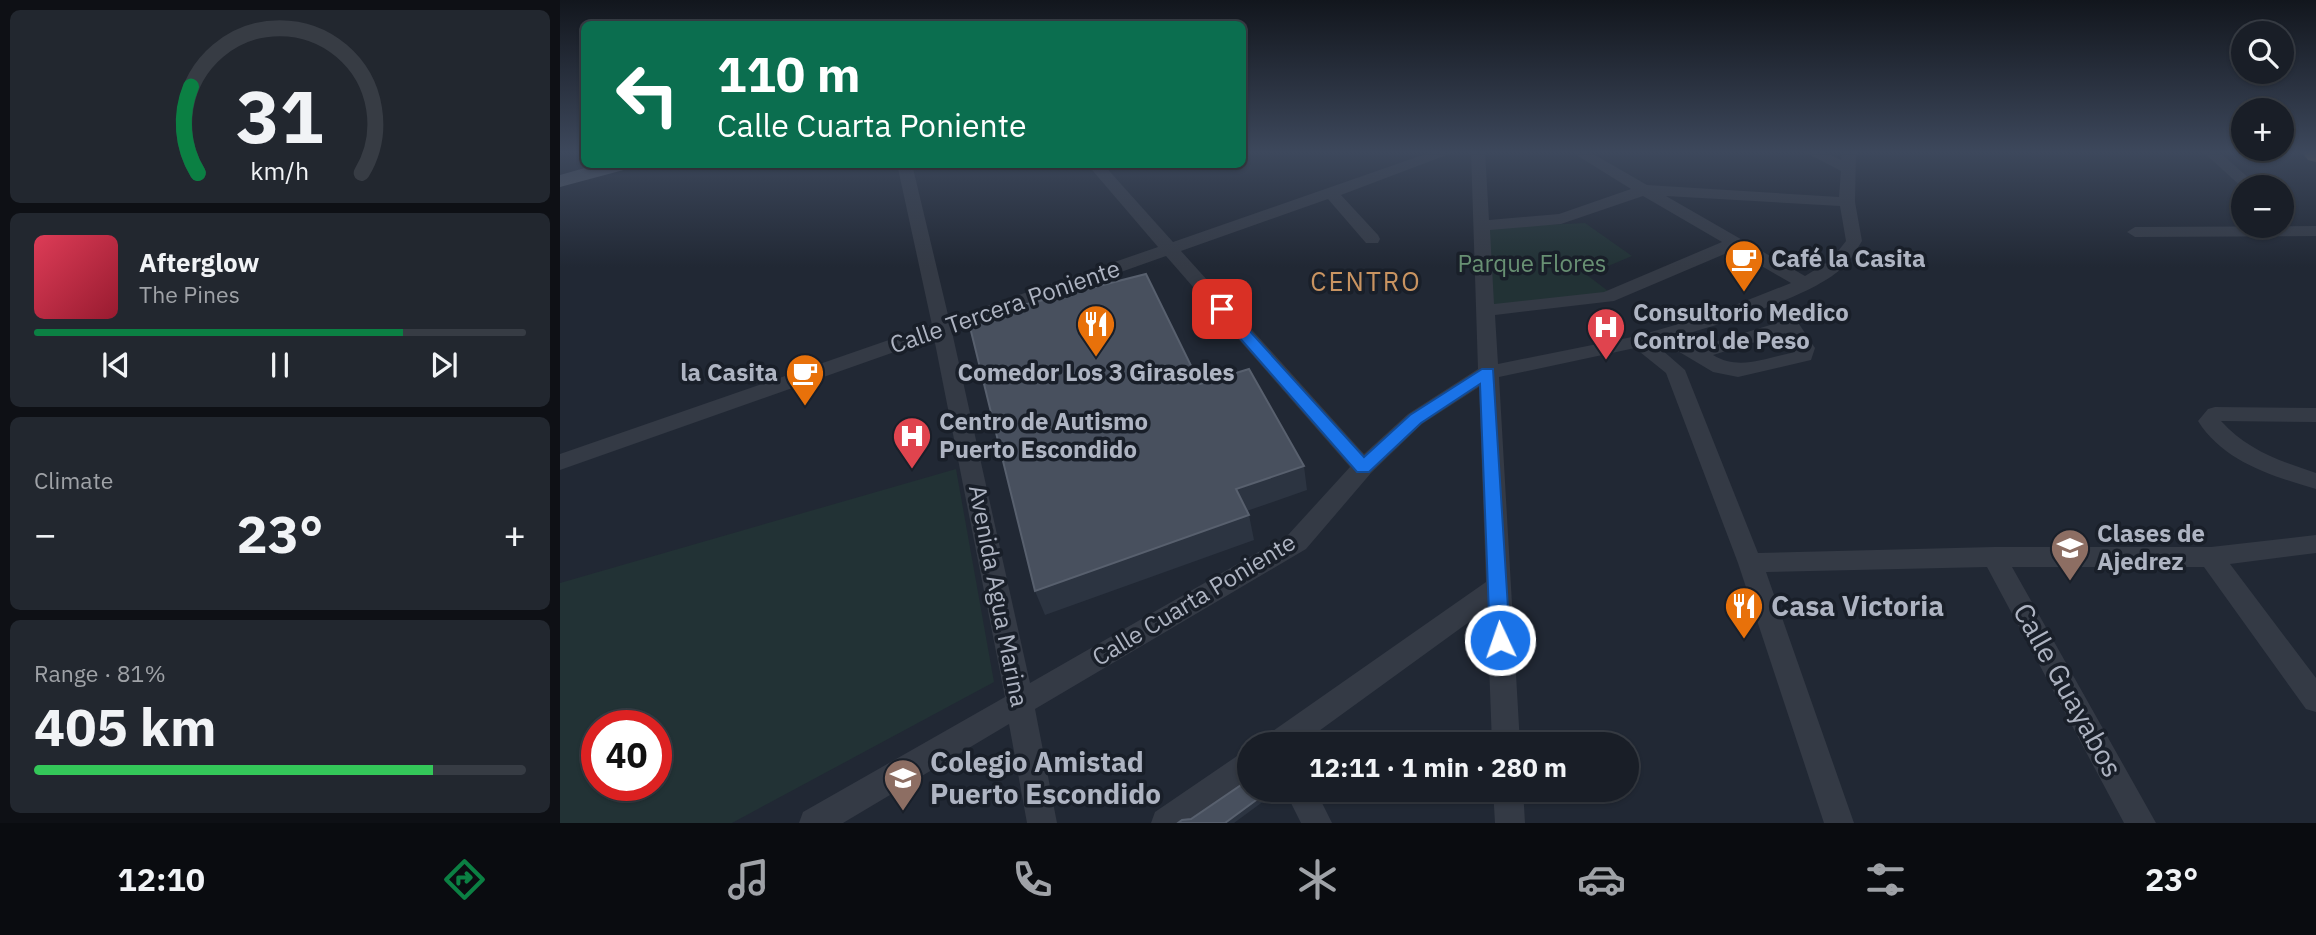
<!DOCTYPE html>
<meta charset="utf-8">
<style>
:root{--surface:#191e27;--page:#22272f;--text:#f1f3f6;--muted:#9fa2a7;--line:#373c44;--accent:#0b8043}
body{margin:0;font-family:"IBM Plex Sans",sans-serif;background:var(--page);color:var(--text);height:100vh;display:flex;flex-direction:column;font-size:26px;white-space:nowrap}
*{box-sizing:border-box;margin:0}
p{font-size:23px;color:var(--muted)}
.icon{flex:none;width:38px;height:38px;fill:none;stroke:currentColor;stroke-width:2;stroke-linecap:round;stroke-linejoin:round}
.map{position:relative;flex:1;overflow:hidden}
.details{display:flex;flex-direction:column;gap:10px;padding:10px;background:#0e1015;width:560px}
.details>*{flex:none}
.hud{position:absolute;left:21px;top:21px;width:665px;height:147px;border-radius:10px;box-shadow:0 2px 5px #0004,0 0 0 2px var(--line);background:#0b6e4f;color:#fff;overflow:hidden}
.fabs{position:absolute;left:1671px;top:21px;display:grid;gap:14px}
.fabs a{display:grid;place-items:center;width:63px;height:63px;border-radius:50%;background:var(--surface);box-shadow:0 2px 5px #0004,0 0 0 2px var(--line);font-size:35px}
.speed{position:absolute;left:21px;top:710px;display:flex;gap:14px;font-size:35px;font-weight:700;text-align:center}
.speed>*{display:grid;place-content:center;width:91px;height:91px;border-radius:50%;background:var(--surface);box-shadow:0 2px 5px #0004,0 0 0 2px var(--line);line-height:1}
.speed .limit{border:10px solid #d22;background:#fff;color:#111}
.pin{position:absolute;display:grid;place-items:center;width:60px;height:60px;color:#fff;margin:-30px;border-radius:14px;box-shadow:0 4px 10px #0006}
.me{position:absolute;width:77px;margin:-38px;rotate:357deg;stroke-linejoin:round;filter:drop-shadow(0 0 5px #0008)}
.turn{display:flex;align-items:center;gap:24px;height:147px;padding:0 21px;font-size:32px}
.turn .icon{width:91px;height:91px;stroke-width:2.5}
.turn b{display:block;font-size:49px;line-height:60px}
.big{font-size:52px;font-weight:700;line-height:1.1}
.details .card{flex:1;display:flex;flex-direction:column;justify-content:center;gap:10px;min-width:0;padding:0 24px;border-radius:10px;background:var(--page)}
.details .dial{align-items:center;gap:0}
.dial svg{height:182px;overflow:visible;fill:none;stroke:var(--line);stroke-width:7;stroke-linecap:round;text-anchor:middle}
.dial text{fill:var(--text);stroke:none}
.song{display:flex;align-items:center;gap:21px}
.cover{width:84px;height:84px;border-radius:10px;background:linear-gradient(135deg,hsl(350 70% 55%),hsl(350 70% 35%))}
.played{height:7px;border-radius:4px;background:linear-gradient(90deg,var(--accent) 75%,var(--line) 75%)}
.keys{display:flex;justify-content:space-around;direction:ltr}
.heat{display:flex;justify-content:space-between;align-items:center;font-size:38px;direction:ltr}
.charge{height:10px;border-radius:5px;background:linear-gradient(90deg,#34c759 81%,var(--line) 0)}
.trip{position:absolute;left:677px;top:732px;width:402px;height:70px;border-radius:35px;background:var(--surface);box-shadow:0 2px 5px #0004,0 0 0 2px var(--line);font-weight:700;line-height:70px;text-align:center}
.tab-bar{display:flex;height:112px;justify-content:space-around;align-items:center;background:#0a0c10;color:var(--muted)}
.tab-bar .icon{width:49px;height:49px}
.tab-bar .on{color:var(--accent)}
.tab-bar b{font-size:32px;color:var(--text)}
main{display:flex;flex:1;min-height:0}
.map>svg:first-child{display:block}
.green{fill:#223235;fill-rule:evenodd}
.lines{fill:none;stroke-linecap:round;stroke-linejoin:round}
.minor{fill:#343a45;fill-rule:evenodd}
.major{fill:#525965;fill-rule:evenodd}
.highway{fill:#6a6251;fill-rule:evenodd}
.shaded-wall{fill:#2c3441}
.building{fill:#48505e;stroke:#58606e;stroke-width:2}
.route{fill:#1a73e8;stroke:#114b97;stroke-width:2}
.labels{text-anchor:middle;stroke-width:7;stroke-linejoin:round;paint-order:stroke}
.poi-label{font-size:24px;font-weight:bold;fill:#aeb4c2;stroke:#191f29;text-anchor:start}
.park-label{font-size:24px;fill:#689073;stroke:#191f29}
.street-label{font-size:24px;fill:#aeb4c2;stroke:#191f29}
.neighbourhood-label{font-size:26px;letter-spacing:2px;fill:#c99461;stroke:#191f29}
.near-poi-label{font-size:28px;font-weight:bold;fill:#aeb4c2;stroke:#191f29;text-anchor:start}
.near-street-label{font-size:28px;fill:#aeb4c2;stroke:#191f29}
</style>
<main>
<section class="details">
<div class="card dial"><svg viewBox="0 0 100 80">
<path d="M14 69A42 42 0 1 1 86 69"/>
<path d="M14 69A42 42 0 0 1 11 31" stroke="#0b8043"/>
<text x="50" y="56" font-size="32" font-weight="700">31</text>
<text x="50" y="72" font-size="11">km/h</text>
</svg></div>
<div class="card">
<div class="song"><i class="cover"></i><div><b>Afterglow</b><p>The Pines</p></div></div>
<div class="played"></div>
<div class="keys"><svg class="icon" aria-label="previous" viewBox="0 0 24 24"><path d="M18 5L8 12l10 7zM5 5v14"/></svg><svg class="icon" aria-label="pause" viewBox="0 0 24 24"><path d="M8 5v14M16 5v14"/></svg><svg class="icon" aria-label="next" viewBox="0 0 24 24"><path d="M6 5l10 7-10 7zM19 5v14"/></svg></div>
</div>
<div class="card"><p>Climate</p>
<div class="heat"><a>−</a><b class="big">23°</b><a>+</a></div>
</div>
<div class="card"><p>Range · 81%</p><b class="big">405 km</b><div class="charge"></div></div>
</section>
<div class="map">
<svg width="1756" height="823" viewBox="0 0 1756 823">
<rect width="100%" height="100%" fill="#212834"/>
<path class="green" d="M1025,223L1072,256L1027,275L1052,294L930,307L925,228Z
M396,469L434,682L172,823H0V583ZM37,726H96V786H37Z"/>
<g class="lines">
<path class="minor" d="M874,151H897L781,195L818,235L820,239L818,243H806L768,199L621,251L804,454L848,414L918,369L911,151H925L929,220L999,214L1071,189L1010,151H1028L1087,185L1279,197L1281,171L1243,151H1263L1281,160L1282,151H1296L1295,202L1302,241C1297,249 1291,260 1283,267C1254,296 1160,324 1120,336L1138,347L1230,319L1237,321L1255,348L1251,360L1178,377L1153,372L1101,341L1094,343L1125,370L1198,553L1434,547H1651L1756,535V553L1670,564L1756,678V712L1746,709L1644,567H1452L1596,823H1564L1427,567L1206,572L1294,823H1264L1178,563L1106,373L1075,348L939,377L960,744H932L927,609L741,744H703L707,735L926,582L919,387L862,424L811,473L746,549L475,709L497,823H467L449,724L283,823H239L243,812L445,697L374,338L0,470V454L372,325L337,164H352L389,319L598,247L527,164H543L613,242ZM1083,196L1162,242L1044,292L934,304L930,230L1001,224ZM1106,196L1280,206L1286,241L1271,260L1245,276ZM1174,250L1231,283L1150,315L1077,336L938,364L935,315L1054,301ZM606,256L790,467L728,535L470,683L392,332ZM1225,333L1235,348V352C1206,358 1179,371 1153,355Z
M1642,151H1658L1699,187L1684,189Z
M1756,226V236L1575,237L1567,232L1575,227Z
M1655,407L1756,408V422L1661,421C1687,450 1720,461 1756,473V489C1712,476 1664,462 1638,421L1648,409Z
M690,750V782L632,823H591L595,812L680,754Z
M724,789H755L772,823H741Z
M933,789H963L965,823H935Z"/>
<path class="major" d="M39,164H74L71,168L0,187V175Z"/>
<path class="highway" d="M1741,151H1756V162L1748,160Z"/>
</g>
<path class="shaded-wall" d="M744,466L747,490L681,513L676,489Z
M689,515L694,540L485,615L475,591Z
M711,789H720L674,823H665Z"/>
<path class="building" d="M586,274L640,384L689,369L744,466L676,489L689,515L475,591L408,319Z
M690,779V789H711L665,823H618L622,820L631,819Z"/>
<linearGradient id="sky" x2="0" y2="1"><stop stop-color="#12161d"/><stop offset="0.57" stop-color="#3d485c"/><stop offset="1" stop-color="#3d485c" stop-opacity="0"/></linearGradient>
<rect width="1756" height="267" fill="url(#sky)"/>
<path class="route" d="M662,305L667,306L804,457L850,415L922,369H933L950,640L948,646L940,648L933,646L930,640L920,384L861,423L809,472H797L657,312L655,309Z"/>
<defs>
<g id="cafe-pin" transform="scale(2.0125)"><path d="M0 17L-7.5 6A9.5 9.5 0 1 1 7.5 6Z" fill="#e8710a" stroke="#191f29"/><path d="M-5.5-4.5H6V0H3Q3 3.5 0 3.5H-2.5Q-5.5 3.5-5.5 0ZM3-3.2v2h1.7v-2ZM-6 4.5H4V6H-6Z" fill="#fff"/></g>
<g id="restaurant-pin" transform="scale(2.0125)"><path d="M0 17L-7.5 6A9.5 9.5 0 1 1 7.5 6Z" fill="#e8710a" stroke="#191f29"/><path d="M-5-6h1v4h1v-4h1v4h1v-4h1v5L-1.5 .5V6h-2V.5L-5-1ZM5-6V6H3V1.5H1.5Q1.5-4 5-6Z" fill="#fff"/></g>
<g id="hospital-pin" transform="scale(2.0125)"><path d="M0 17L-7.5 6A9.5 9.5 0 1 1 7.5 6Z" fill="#e0444e" stroke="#191f29"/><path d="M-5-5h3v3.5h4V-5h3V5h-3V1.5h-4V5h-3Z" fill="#fff"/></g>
<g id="school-pin" transform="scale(2.0125)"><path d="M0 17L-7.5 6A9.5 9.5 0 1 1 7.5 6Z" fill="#8d6e63" stroke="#191f29"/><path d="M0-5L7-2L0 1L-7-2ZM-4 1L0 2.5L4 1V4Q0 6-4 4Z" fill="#fff"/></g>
</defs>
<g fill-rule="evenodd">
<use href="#cafe-pin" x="1184" y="259"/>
<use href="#restaurant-pin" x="536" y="324"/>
<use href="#hospital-pin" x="1046" y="327"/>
<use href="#cafe-pin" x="245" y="373"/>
<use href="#hospital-pin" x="352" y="436"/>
<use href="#school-pin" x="1510" y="548"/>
<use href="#restaurant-pin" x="1184" y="606"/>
<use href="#school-pin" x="343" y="778"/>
</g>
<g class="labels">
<g class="poi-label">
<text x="1211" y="267">Café la Casita</text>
<text x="1073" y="321">Consultorio Medico<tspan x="1073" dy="28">Control de Peso</tspan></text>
<text x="218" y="381" text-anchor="end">la Casita</text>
<text x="536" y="381" text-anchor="middle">Comedor Los 3 Girasoles</text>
<text x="379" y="430">Centro de Autismo<tspan x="379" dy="28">Puerto Escondido</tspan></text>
<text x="1537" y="542">Clases de<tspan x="1537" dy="28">Ajedrez</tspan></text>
</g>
<g class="park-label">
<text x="972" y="272">Parque Flores</text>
</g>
<g class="street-label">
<text transform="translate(445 307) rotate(-19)" y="8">Calle Tercera Poniente</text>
<text transform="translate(438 596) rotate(79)" y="8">Avenida Agua Marina</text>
<text transform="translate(634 600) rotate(-31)" y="8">Calle Cuarta Poniente</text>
</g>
<g class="neighbourhood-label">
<text x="806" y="291">CENTRO</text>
</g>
<g class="near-poi-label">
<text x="1211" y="616">Casa Victoria</text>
<text x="370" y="772">Colegio Amistad<tspan x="370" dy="32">Puerto Escondido</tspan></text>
</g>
<g class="near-street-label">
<text transform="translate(1508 690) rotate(61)" y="10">Calle Guayabos</text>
</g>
</g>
</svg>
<div class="fabs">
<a><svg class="icon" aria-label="search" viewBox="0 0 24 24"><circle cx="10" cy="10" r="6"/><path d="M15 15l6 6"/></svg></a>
<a>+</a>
<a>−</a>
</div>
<div class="speed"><div class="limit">40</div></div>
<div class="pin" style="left:662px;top:309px;background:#d93025"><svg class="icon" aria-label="arrive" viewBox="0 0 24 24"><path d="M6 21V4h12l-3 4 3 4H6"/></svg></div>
<svg class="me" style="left:940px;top:640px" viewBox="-20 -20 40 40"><circle r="17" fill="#1a73e8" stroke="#fff" stroke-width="3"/><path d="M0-11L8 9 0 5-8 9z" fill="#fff"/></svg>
<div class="trip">12:11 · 1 min · 280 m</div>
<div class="hud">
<div class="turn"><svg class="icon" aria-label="left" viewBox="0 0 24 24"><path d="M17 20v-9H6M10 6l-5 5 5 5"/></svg><div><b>110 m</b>Calle Cuarta Poniente</div></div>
</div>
</div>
</main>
<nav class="tab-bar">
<b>12:10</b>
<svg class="icon on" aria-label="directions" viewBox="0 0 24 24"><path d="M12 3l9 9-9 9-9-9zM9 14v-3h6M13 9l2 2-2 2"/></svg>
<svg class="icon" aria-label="music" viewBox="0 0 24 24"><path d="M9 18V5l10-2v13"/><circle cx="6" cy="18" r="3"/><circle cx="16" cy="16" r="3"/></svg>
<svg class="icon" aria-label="phone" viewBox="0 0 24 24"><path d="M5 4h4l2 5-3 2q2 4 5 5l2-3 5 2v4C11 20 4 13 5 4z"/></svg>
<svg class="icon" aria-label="climate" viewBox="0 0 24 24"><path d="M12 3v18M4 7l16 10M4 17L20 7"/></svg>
<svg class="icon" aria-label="car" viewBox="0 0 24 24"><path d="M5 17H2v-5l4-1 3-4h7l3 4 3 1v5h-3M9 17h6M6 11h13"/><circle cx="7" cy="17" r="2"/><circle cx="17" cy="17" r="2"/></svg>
<svg class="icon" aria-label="filters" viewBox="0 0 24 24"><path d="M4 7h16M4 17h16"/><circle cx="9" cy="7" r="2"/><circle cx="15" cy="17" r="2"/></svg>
<b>23°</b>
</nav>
